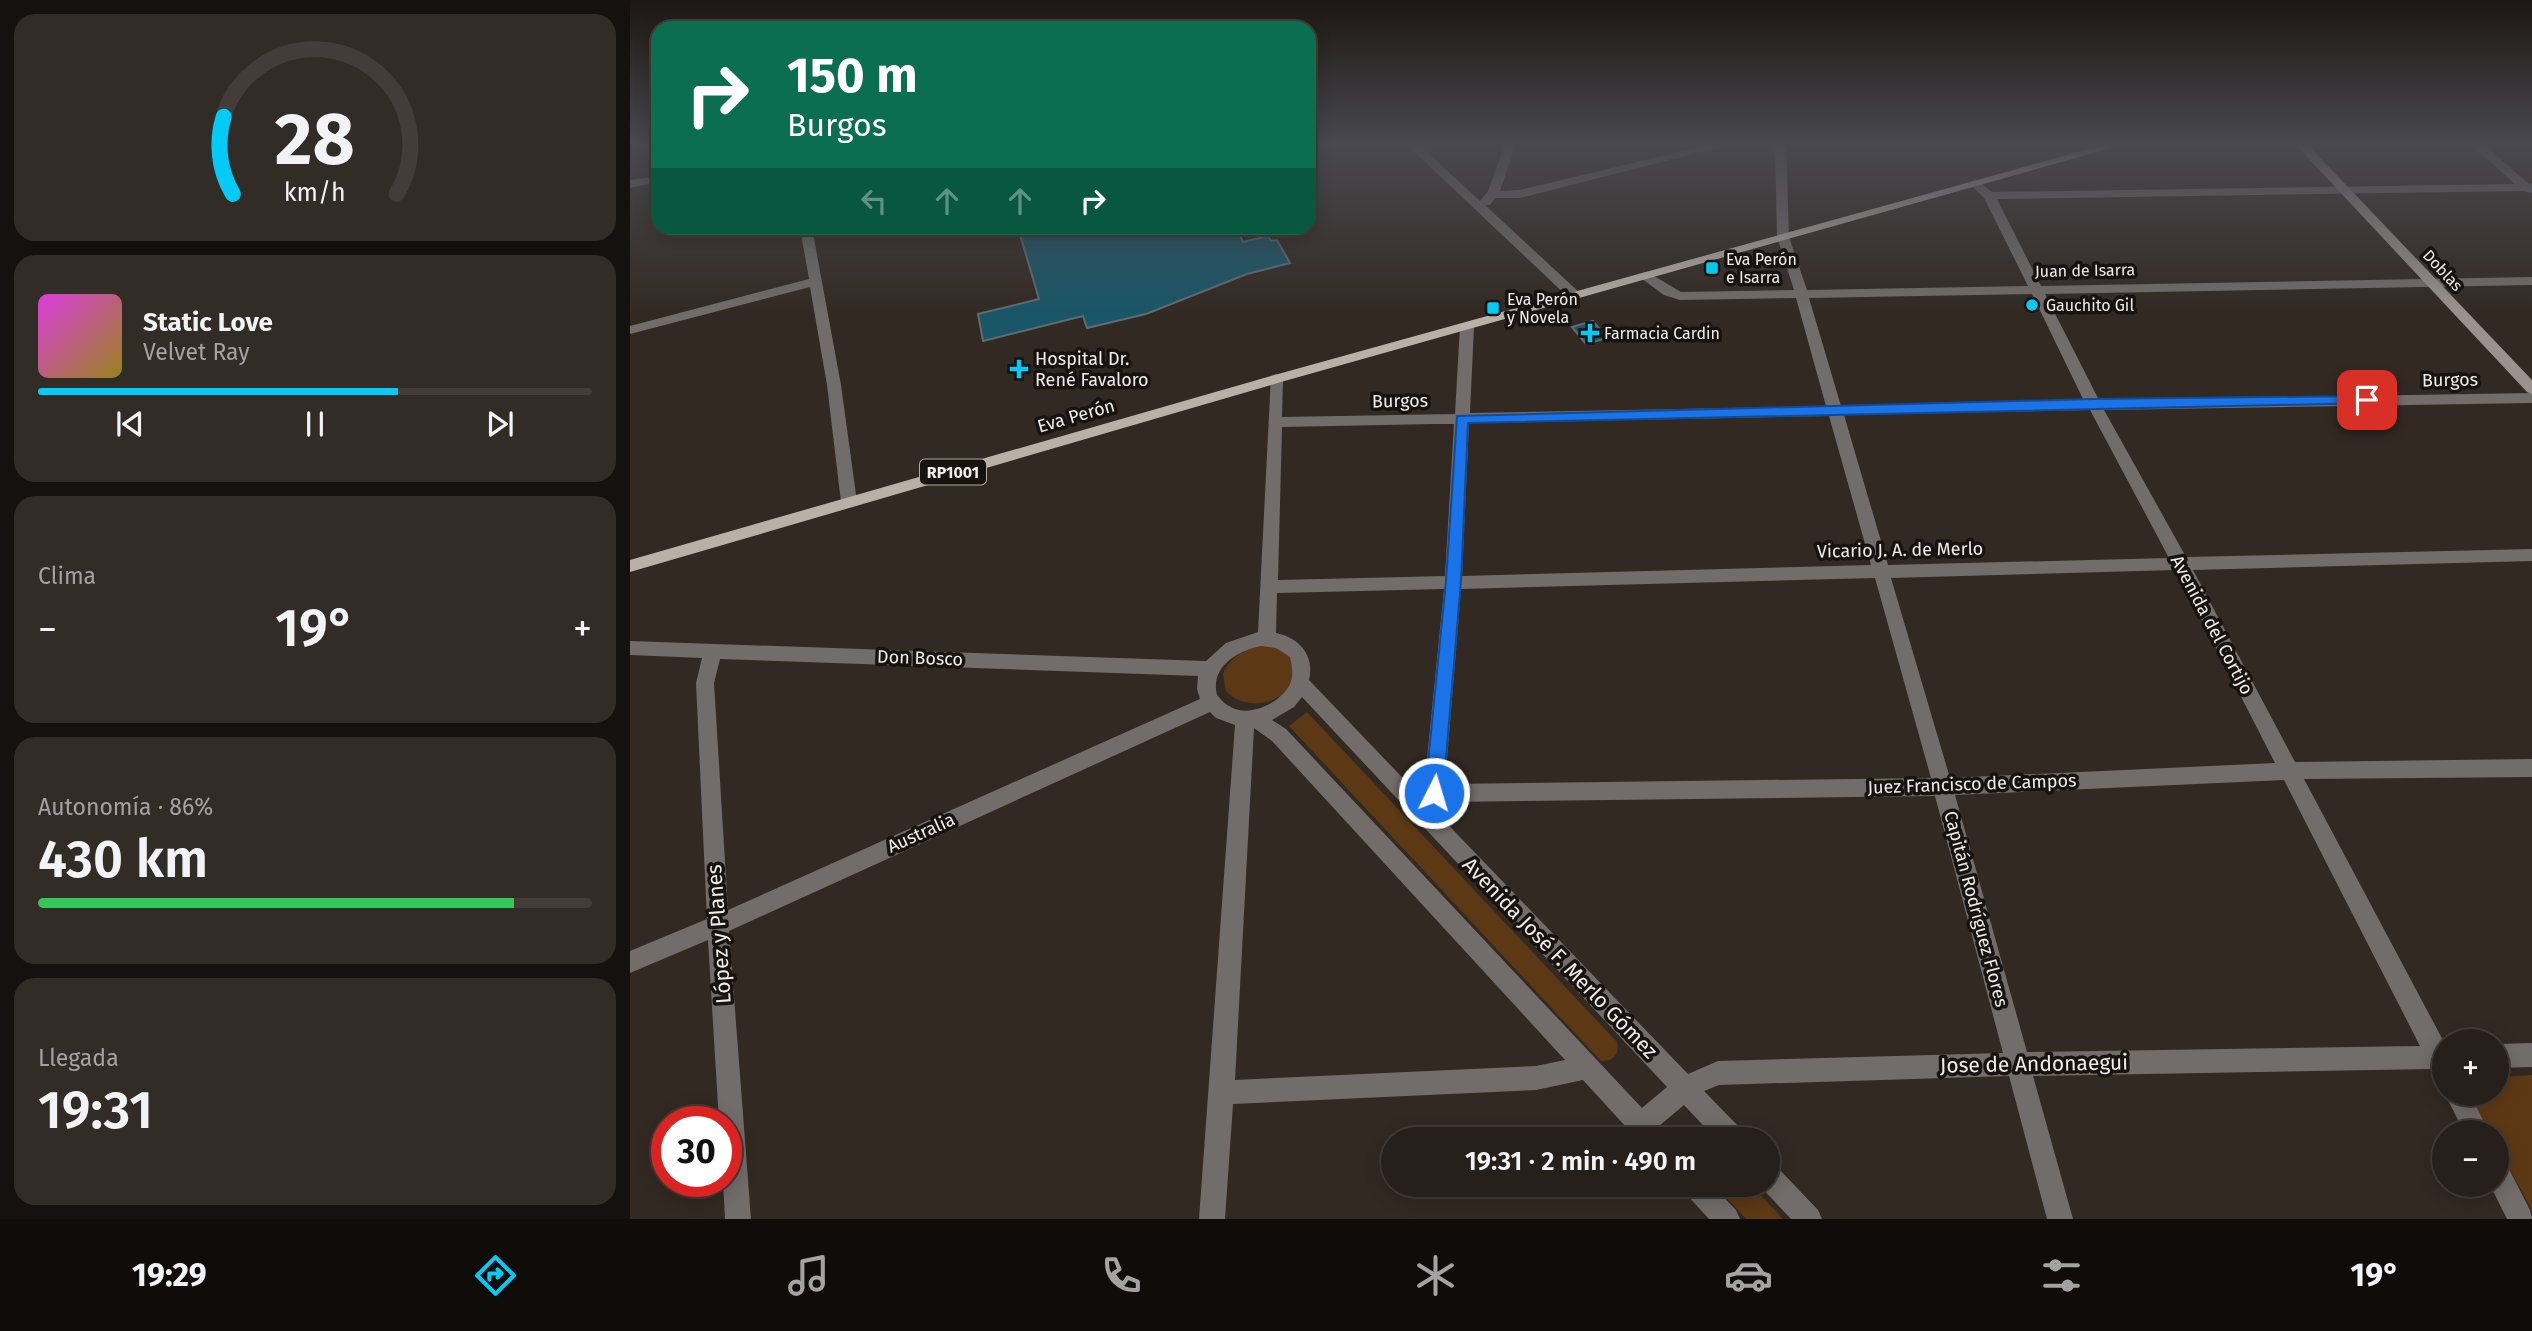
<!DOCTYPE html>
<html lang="es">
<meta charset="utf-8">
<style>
:root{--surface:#261f1a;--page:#322c27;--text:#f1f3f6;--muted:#a4a2a2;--line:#423d39;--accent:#02cbf9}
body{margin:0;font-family:"Fira Sans",sans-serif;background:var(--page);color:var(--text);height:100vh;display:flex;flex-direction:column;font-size:26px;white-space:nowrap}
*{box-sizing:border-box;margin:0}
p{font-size:23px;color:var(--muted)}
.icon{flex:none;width:38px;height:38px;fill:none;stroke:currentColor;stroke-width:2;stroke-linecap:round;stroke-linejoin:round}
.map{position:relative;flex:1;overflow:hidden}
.panel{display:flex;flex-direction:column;gap:14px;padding:14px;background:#15110e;width:630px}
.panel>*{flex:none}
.hud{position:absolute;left:21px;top:21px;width:665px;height:214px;border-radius:21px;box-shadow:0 4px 18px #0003,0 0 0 2px var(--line);background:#0b6e4f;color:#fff;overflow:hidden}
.fabs{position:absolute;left:1802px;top:1029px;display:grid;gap:14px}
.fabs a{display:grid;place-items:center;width:77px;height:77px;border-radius:50%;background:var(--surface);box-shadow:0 4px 18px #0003,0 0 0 2px var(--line);font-size:35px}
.speed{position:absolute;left:21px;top:1106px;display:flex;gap:14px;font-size:35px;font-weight:700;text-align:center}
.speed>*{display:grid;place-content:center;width:91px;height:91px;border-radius:50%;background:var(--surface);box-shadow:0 4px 18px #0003,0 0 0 2px var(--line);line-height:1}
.speed .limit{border:10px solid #d22;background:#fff;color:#111}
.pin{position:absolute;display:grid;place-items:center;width:60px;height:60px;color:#fff;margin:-30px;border-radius:14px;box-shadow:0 4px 10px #0006}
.me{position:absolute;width:77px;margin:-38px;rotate:5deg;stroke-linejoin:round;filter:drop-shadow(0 0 5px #0008)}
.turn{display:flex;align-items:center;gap:24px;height:147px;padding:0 21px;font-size:32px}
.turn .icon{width:91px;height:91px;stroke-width:2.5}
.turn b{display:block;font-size:49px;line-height:60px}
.lanes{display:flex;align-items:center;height:66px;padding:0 21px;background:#0003;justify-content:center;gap:35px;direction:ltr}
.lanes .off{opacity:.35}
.big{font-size:52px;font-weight:600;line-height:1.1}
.panel .tile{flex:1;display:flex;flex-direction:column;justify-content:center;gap:10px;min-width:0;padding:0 24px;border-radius:21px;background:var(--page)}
.panel .dial{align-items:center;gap:0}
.dial svg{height:182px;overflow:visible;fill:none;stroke:var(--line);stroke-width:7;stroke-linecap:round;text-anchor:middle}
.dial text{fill:var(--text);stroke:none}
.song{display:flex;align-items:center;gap:21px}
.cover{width:84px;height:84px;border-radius:10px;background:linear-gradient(135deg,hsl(300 70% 55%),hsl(50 70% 35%))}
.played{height:7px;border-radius:4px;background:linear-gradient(90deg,var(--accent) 65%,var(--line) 65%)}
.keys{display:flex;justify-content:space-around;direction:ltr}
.heat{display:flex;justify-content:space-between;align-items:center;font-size:38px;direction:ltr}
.charge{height:10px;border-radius:5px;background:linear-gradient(90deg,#34c759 86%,var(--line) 0)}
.trip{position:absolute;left:751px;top:1127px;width:399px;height:70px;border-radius:35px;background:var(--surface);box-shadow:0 4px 18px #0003,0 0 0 2px var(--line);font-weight:600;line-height:70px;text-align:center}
.tab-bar{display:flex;height:112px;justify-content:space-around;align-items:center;background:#0f0c0a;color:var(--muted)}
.tab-bar .icon{width:49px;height:49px}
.tab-bar .on{color:var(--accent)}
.tab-bar b{font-size:32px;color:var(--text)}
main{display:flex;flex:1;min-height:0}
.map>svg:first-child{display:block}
.green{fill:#5d3815}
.building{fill:#195668;stroke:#5f6c71;stroke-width:2}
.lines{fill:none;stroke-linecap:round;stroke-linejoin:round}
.street{fill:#726d6a;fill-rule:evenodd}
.secondary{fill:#9a938d;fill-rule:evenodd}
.primary{fill:#b9b0a8;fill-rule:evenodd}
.route{fill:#1a73e8;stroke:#114b97;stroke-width:2}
.poi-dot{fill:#02cbf9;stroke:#161310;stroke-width:2.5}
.labels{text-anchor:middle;stroke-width:7;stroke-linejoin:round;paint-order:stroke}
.far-poi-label{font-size:16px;fill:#f2ece8;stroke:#161310;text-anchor:start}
.far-street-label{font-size:16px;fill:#f2ece8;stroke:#161310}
.shield{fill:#161310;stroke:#b0aba7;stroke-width:2}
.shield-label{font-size:16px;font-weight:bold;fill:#f2ece8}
.poi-label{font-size:18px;fill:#f2ece8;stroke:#161310;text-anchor:start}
.street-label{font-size:18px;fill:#f2ece8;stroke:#161310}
.near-street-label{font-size:21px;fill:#f2ece8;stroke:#161310}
</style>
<main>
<section class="panel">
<div class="tile dial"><svg viewBox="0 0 100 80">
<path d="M14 69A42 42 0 1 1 86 69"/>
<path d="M14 69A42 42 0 0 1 10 35" stroke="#02cbf9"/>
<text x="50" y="56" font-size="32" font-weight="700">28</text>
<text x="50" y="72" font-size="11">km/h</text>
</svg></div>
<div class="tile">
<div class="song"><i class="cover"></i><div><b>Static Love</b><p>Velvet Ray</p></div></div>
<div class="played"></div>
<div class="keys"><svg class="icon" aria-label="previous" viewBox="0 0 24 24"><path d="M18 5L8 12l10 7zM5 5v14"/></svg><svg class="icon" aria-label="pause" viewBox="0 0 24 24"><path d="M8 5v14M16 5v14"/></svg><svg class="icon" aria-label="next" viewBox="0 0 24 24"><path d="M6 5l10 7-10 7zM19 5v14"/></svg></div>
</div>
<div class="tile"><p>Clima</p>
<div class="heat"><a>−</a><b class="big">19°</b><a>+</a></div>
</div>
<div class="tile"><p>Autonomía · 86%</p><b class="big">430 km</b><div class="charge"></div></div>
<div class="tile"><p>Llegada</p><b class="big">19:31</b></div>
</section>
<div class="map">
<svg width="1902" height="1219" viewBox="0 0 1902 1219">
<rect width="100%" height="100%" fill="#322922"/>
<path class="green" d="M632,645H643L660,653L666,668C664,673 663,680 660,685C648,707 612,709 596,691L593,674C601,655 614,651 632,645Z
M677,712L987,1042C990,1054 983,1062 971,1061L659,726Z
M1902,1075V1210L1867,1146V1132H1860L1839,1094H1867V1077Z
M1085,1185H1121L1153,1219H1116Z"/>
<path class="building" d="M388,228H606L613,242L638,236L641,241L647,240L660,263L617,274L516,314L457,328L453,316L353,341L348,314L409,299Z
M963,321L977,338L956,344L942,327Z"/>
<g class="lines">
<path class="street" d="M776,144H788L850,201L858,191L875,144H886L870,191L890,190L1083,144H1102L890,198H865L860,205H855L950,293V299H940Z
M1145,144H1156L1159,237L1177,290L1398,286L1354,198L1339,183L1345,179L1362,192L1885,184L1840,144H1853L1899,184L1902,183V193L1893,191L1367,199L1411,286L1902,277V285L1415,294L1469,400L1902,393V403L1474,410L1556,557L1902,549V561L1563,570L1665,762L1902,759V777L1674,779L1815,1044V1081L1807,1077L1802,1069L1403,1076L1443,1219H1417L1379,1076L1089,1085L1074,1091L1112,1130L1115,1139H1086L1054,1105L1029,1126L1036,1139H1007L953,1080L906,1090L603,1104L595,1219H569L605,725L586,718L580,712L99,931L121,1219H95L93,1181H96V1122H89L78,940L0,973V951L77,919L66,683L72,658L0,655V641L576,661L596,643L628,632L641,376L646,374L653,379L652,417L825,414L830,326L837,322L844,326L840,413L1196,406L1166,298L1050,300L1034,295L1008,276L1014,272L1019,273L1051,292L1164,290L1147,237ZM1402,294L1454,401L1211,406L1179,298ZM1460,410L1539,558L1258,565L1214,415ZM1199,416L1241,565L832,576L839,423ZM803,424H824L815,576L648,580L652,427ZM1546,570L1645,763L1320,778L1261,578ZM1245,578L1301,778L815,784L831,589ZM814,589L794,789L789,795L679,680C685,656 670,638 646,633L647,593ZM631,646L646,648L660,657C662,666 664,675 660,684C651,703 618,719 599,706C594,704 590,698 587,695C580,667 607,651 631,646ZM90,659L568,676L567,689L570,699L98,910L84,683ZM672,697L1037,1087L1012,1108L656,729L642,720L664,707ZM624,728L642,741L935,1060L906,1066L605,1080ZM1654,780L1790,1046L1397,1052L1325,795ZM1305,796L1373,1053L1088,1061L1058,1074L802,808L809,802Z
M1445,144H1458L1467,152L1457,154Z
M28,176V182L0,188V180Z
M170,228H182L211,385L227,502L219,508L211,502L197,385L180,287L0,334V326L179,279Z
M1902,1043V1067L1867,1068V1044Z
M1815,1094H1840L1859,1132H1834Z
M1867,1160L1876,1163L1900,1210L1902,1219H1877L1860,1185H1867Z
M1138,1163L1147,1167L1188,1210L1192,1219H1161L1129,1185H1138Z
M1052,1185H1082L1106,1210L1110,1219H1079L1056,1194Z"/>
<path class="secondary" d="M1665,144H1677L1902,380V394L1897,392Z"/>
<path class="primary" d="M1477,144H1495L651,382L0,572V560L641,376Z"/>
</g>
<linearGradient id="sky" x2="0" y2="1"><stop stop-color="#1c1713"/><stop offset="0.46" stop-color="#49494f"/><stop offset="1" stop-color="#49494f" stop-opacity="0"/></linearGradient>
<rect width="1902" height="315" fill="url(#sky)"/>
<path class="route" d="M1737,396L1742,397V403L838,423L831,581L813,793L810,799L804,801L797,799L795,793L816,581L827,416L1463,399Z"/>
<g class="poi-dot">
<rect x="1075" y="261" width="14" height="14" rx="3.5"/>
<circle cx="1402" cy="305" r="7"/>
<rect x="856" y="301" width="14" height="14" rx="3.5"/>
<path d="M956.5 322.5h7v7h7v7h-7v7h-7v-7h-7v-7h7z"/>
<path d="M385.5 358.5h7v7h7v7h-7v7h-7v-7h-7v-7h7z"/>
</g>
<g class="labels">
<g class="far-poi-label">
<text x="1096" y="265">Eva Perón<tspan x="1096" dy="18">e Isarra</tspan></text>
<text x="877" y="305">Eva Perón<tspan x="877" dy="18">y Novela</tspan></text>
<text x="1416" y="311">Gauchito Gil</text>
<text x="974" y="339">Farmacia Cardin</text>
</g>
<g class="far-street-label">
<text transform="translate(1455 270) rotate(-1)" y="6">Juan de Isarra</text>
<text transform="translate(1813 270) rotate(47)" y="6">Doblas</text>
</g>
<rect class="shield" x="290" y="459.5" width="66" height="25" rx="5"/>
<g class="shield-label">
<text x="323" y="478">RP1001</text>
</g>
<g class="poi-label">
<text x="405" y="365">Hospital Dr.<tspan x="405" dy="21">René Favaloro</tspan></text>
</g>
<g class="street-label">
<text transform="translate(1820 380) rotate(-1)" y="6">Burgos</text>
<text transform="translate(770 401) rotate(-1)" y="6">Burgos</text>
<text transform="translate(446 416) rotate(-16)" y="6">Eva Perón</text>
<text transform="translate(1270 550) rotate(-1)" y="6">Vicario J. A. de Merlo</text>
<text transform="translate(1582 625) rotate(62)" y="6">Avenida del Cortijo</text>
<text transform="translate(290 658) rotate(2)" y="6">Don Bosco</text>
<text transform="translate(1342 784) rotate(-2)" y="6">Juez Francisco de Campos</text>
<text transform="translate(291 833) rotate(-24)" y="6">Australia</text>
<text transform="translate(1346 909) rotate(75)" y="6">Capitán Rodríguez Flores</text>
</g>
<g class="near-street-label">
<text transform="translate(89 934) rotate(-94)" y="7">López y Planes</text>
<text transform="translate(930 958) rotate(46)" y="7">Avenida José F. Merlo Gómez</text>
<text transform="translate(1404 1064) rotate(-1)" y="7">Jose de Andonaegui</text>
</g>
</g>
</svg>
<div class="fabs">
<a>+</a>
<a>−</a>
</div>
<div class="speed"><div class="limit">30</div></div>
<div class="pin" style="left:1737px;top:400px;background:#d93025"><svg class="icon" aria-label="arrive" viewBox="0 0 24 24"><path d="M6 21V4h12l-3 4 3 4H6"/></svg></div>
<svg class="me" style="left:804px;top:793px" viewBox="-20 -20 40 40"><circle r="17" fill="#1a73e8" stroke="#fff" stroke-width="3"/><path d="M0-11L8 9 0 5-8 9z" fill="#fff"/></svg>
<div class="trip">19:31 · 2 min · 490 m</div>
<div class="hud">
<div class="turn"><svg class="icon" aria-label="right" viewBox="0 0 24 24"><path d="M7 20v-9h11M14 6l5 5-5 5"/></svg><div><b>150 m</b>Burgos</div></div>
<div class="lanes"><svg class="icon off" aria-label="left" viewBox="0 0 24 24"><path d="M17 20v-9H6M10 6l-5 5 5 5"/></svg><svg class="icon off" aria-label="ahead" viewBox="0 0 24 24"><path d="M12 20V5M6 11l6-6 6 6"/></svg><svg class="icon off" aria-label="ahead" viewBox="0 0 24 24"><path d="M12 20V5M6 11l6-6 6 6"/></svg><svg class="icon" aria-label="right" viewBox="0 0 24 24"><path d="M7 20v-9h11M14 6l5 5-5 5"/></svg></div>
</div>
</div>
</main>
<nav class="tab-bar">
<b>19:29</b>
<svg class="icon on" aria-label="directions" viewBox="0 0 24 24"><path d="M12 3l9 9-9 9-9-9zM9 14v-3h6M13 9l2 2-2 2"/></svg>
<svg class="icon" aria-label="music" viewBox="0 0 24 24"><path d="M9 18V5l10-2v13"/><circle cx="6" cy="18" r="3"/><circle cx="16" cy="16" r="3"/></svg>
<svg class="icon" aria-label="phone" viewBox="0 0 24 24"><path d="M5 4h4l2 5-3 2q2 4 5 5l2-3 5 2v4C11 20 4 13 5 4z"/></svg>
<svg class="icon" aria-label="climate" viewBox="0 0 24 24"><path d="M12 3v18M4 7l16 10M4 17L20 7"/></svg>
<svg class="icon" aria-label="car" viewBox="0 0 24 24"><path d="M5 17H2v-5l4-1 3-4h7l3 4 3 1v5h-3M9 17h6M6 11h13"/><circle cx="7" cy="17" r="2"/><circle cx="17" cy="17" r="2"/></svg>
<svg class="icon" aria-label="filters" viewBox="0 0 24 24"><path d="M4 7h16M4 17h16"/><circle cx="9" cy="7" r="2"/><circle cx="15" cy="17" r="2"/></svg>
<b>19°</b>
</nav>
